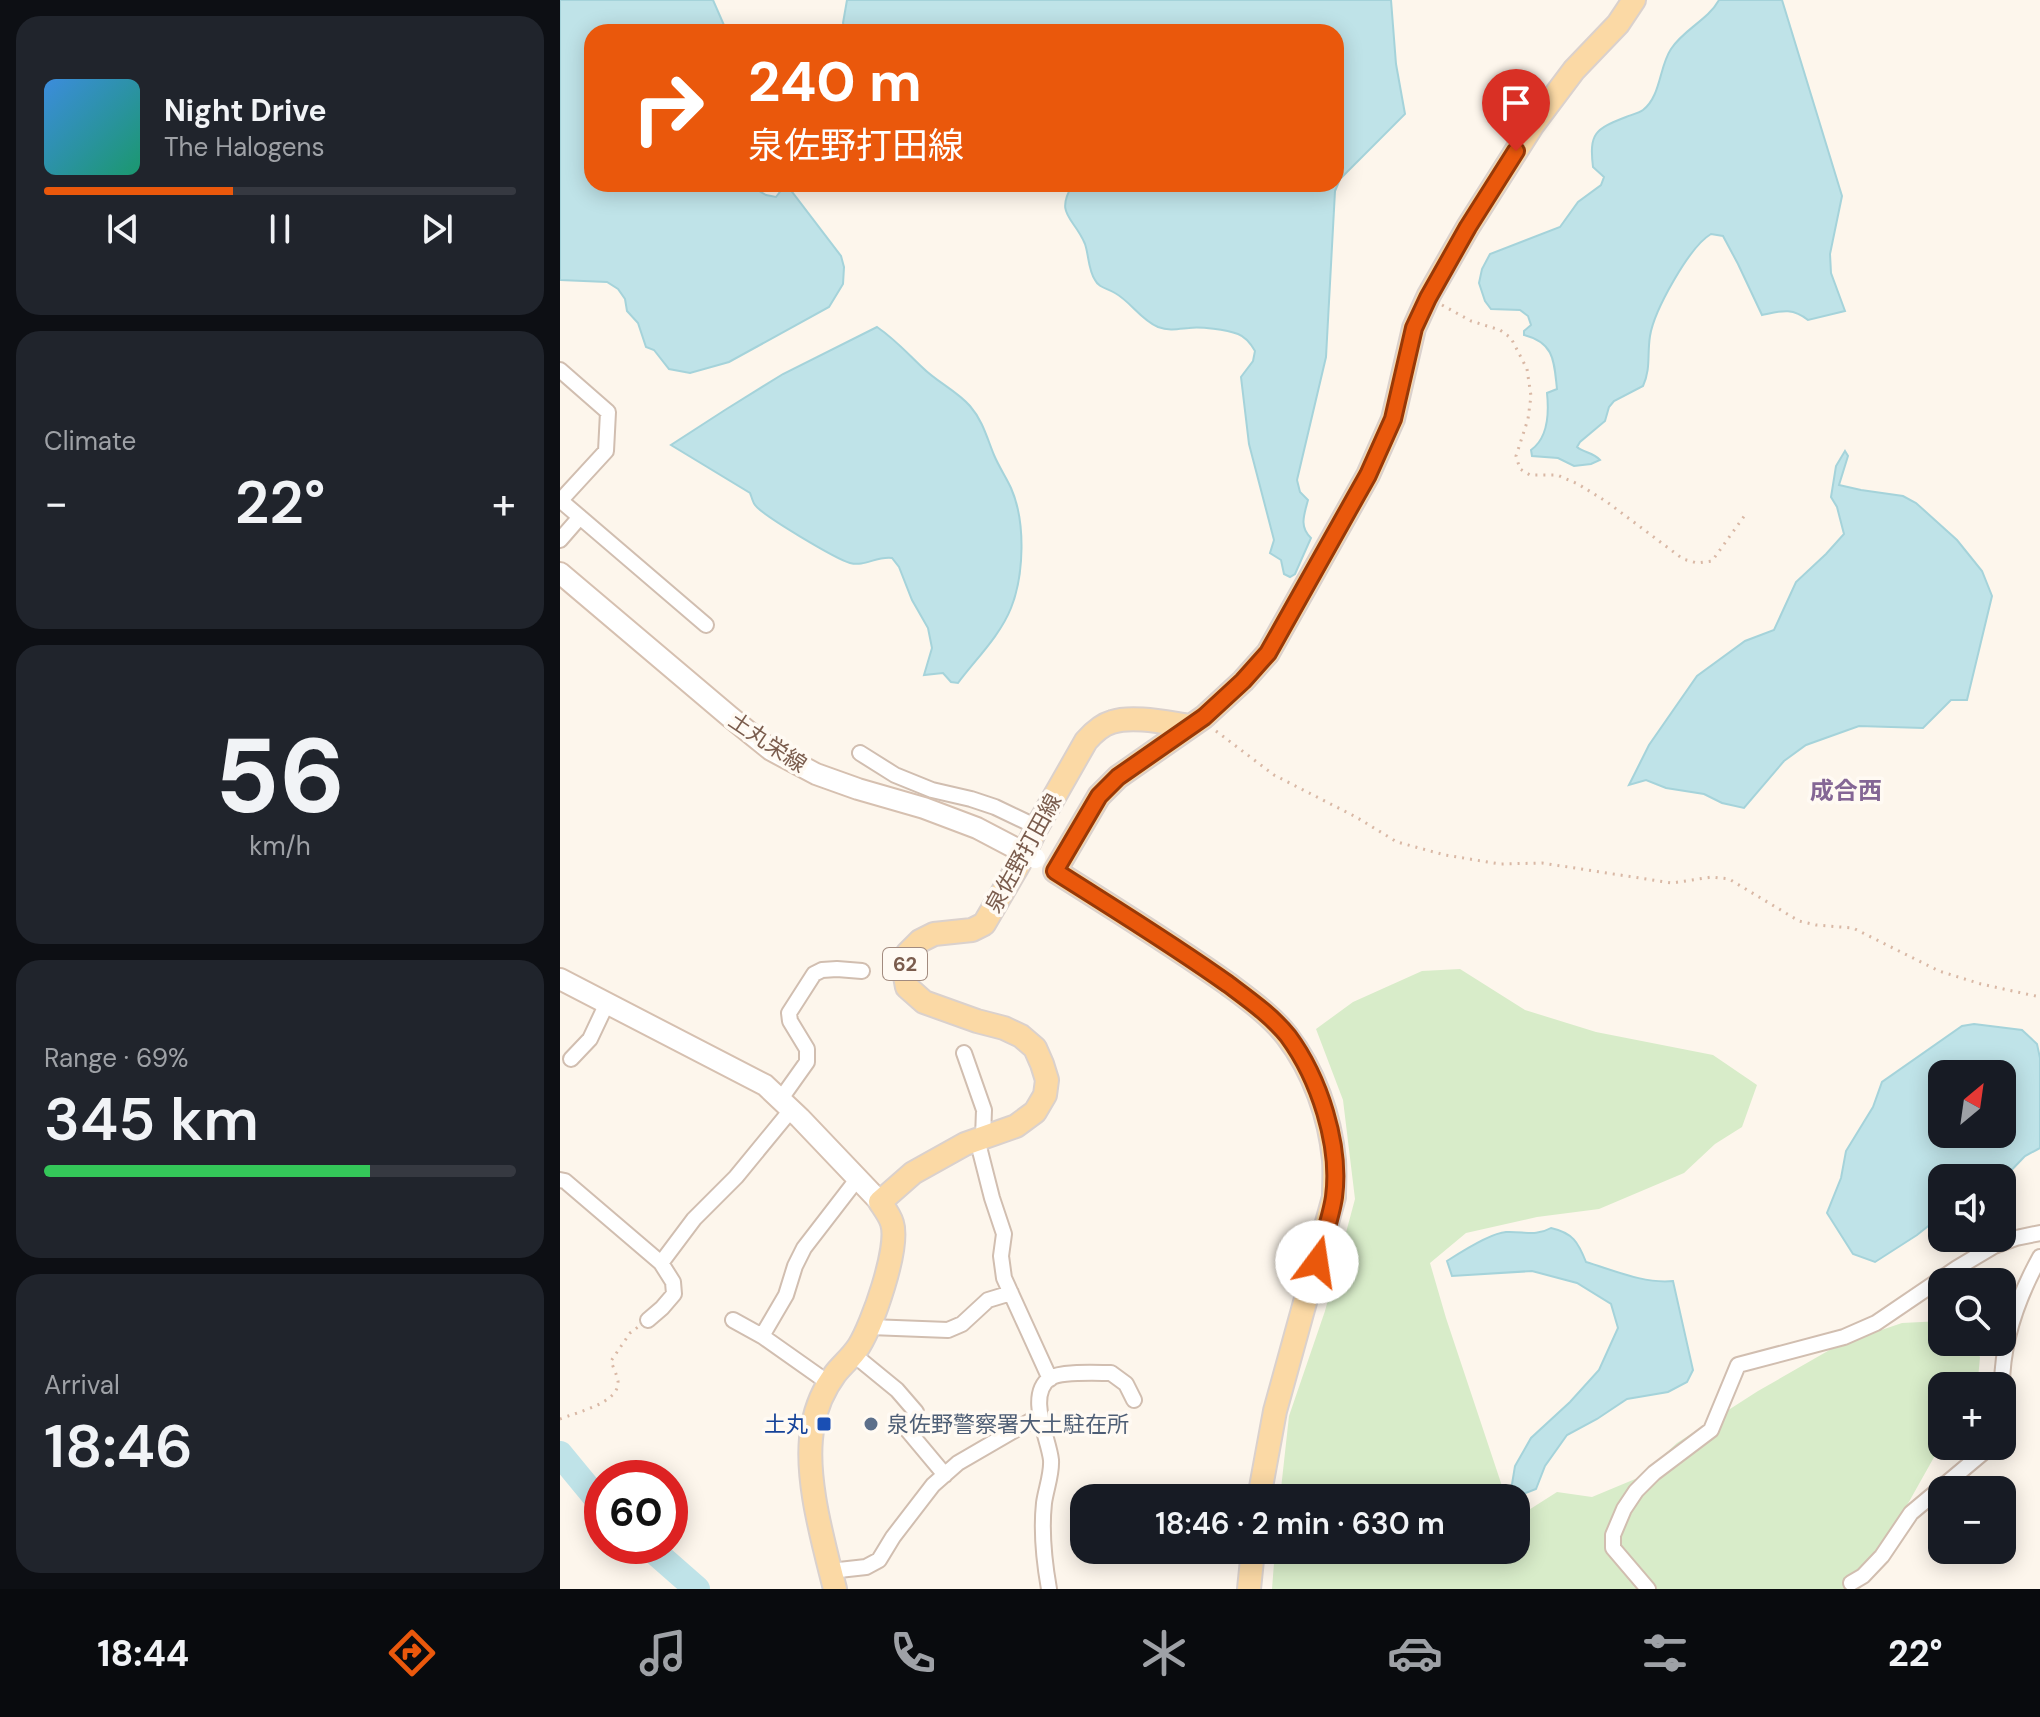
<!DOCTYPE html>
<meta charset="utf-8">
<style>
:root{--surface:#171b24;--page:#20242c;--text:#f1f3f6;--muted:#9ea1a6;--line:#363941;--accent:#ea580c}
body{margin:0;font-family:"DM Sans","Noto Sans JP",sans-serif;background:var(--page);color:var(--text);height:100vh;display:flex;flex-direction:column;font-size:30px;white-space:nowrap}
*{box-sizing:border-box;margin:0}
p{font-size:26px;color:var(--muted)}
.icon{flex:none;width:44px;height:44px;fill:none;stroke:currentColor;stroke-width:2;stroke-linecap:round;stroke-linejoin:round}
.map{position:relative;flex:1;overflow:hidden}
.panel{display:flex;flex-direction:column;gap:16px;padding:16px;background:#0d0f14;width:560px}
.panel>*{flex:none}
.top-card{position:absolute;left:24px;top:24px;width:760px;height:168px;border-radius:24px;box-shadow:0 4px 20px #0003;background:#ea580c;color:#fff;overflow:hidden}
.needle{width:52px;rotate:29deg}
.tools{position:absolute;left:1368px;top:1060px;display:grid;gap:16px}
.tools a{display:grid;place-items:center;width:88px;height:88px;border-radius:16px;background:var(--surface);box-shadow:0 4px 20px #0003;font-size:40px}
.speed{position:absolute;left:24px;top:1460px;display:flex;gap:16px;font-size:40px;font-weight:700;text-align:center}
.speed>*{display:grid;place-content:center;width:104px;height:104px;border-radius:50%;background:var(--surface);box-shadow:0 4px 20px #0003;line-height:1}
.speed .limit{border:12px solid #d22;background:#fff;color:#111}
.pin{position:absolute;display:grid;place-items:center;width:68px;height:68px;color:#fff;margin:-82px -34px;border-radius:50% 50% 50% 0;rotate:-45deg;box-shadow:0 0 8px #0007}
.pin .icon{rotate:45deg}
.me{position:absolute;width:88px;margin:-44px;rotate:14deg;stroke-linejoin:round;filter:drop-shadow(0 0 6px #0008)}
.turn{display:flex;align-items:center;gap:28px;height:168px;padding:0 32px;font-size:36px}
.turn .icon{width:104px;height:104px;stroke-width:2.5}
.turn b{display:block;font-size:56px;line-height:68px}
.big{font-size:60px;font-weight:600;line-height:1.1}
.panel .widget{flex:1;display:flex;flex-direction:column;justify-content:center;gap:12px;min-width:0;padding:0 28px;border-radius:24px;background:var(--page)}
.panel .dial{align-items:center;gap:0}
.dial b{font-size:104px;line-height:1}
.song{display:flex;align-items:center;gap:24px}
.cover{width:96px;height:96px;border-radius:12px;background:linear-gradient(135deg,hsl(210 70% 55%),hsl(160 70% 35%))}
.played{height:8px;border-radius:4px;background:linear-gradient(90deg,var(--accent) 40%,var(--line) 40%)}
.keys{display:flex;justify-content:space-around;direction:ltr}
.heat{display:flex;justify-content:space-between;align-items:center;font-size:44px;direction:ltr}
.charge{height:12px;border-radius:6px;background:linear-gradient(90deg,#34c759 69%,var(--line) 0)}
.trip{position:absolute;left:510px;top:1484px;width:460px;height:80px;border-radius:24px;background:var(--surface);box-shadow:0 4px 20px #0003;font-weight:600;line-height:80px;text-align:center}
.tabs{display:flex;height:128px;justify-content:space-around;align-items:center;background:#090b0e;color:var(--muted)}
.tabs .icon{width:56px;height:56px}
.tabs .current{color:var(--accent)}
.tabs b{font-size:36px;color:var(--text)}
main{display:flex;flex:1;min-height:0}
.map>svg:first-child{display:block}
.green{fill:#d8ecc9}
.water{fill:#bfe3e8;stroke:#a5d3da;stroke-width:2;fill-rule:evenodd}
.lines{fill:none;stroke-linecap:round;stroke-linejoin:round}
.river{stroke:#bfe3e8;stroke-width:26}
.minor-casing{stroke:#d1beb0;stroke-width:18}
.secondary-casing{stroke:#d6c0b0;stroke-width:24}
.primary-casing{stroke:#dad1cd;stroke-width:26}
.path{stroke:#d9b8a5;stroke-width:3;stroke-dasharray:2 6;stroke-linecap:butt}
.minor{stroke:#fff;stroke-width:14}
.secondary{stroke:#fff;stroke-width:20}
.primary{stroke:#fbd9a5;stroke-width:22}
.secondary-bridge-casing{stroke:#d6c0b0;stroke-width:24;stroke-linecap:butt}
.secondary-bridge{stroke:#fff;stroke-width:20}
.route-casing{stroke:#983908;stroke-width:20}
.route{stroke:#ea580c;stroke-width:14}
.transit-dot{fill:#1a4fb4;stroke:#fffaf3;stroke-width:3}
.service-dot{fill:#5c6f8a;stroke:#fffaf3;stroke-width:3}
.labels{text-anchor:middle;stroke-width:7;stroke-linejoin:round;paint-order:stroke}
.shield{fill:#fffaf3;stroke:#a28b7f;stroke-width:2}
.shield-label{font-size:20px;font-weight:bold;fill:#7a5c4d}
.street-label{font-size:22px;fill:#7a5c4d;stroke:#fffaf3}
.transit-label{font-size:22px;fill:#164399;stroke:#fffaf3;text-anchor:end}
.service-label{font-size:22px;fill:#4e5e75;stroke:#fffaf3;text-anchor:start}
.neighbourhood-label{font-size:24px;font-weight:bold;fill:#846695;stroke:#fffaf3}
</style>
<main>
<section class="panel">
<div class="widget">
<div class="song"><i class="cover"></i><div><b>Night Drive</b><p>The Halogens</p></div></div>
<div class="played"></div>
<div class="keys"><svg class="icon" aria-label="previous" viewBox="0 0 24 24"><path d="M18 5L8 12l10 7zM5 5v14"/></svg><svg class="icon" aria-label="pause" viewBox="0 0 24 24"><path d="M8 5v14M16 5v14"/></svg><svg class="icon" aria-label="next" viewBox="0 0 24 24"><path d="M6 5l10 7-10 7zM19 5v14"/></svg></div>
</div>
<div class="widget"><p>Climate</p>
<div class="heat"><a>−</a><b class="big">22°</b><a>+</a></div>
</div>
<div class="widget dial"><b>56</b><p>km/h</p></div>
<div class="widget"><p>Range · 69%</p><b class="big">345 km</b><div class="charge"></div></div>
<div class="widget"><p>Arrival</p><b class="big">18:46</b></div>
</section>
<div class="map">
<svg width="1480" height="1589" viewBox="0 0 1480 1589">
<rect width="100%" height="100%" fill="#fdf6ec"/>
<path class="green" d="M900,969L965,1010L1036,1032L1153,1055L1197,1085L1182,1127L1155,1144L1124,1173L1039,1209L977,1217L906,1233L870,1263L886,1318L946,1498H720L729,1416L765,1311L795,1199L783,1100L756,1029L793,1002L862,971Z
M1382,1321V1342H1410L1420,1357L1418,1379L1414,1386H1382V1443L1300,1589H712L715,1550H956V1518L997,1492L1032,1497L1080,1477L1117,1443L1198,1391L1280,1344L1342,1323Z"/>
<path class="water" d="M0,0H153L167,32H32V184H187L206,195L216,197L226,184L281,256L284,267L283,284L269,307L169,362L130,373L109,369L94,350L86,347L78,323L67,311L65,299L58,289L47,282L0,280Z
M287,0H831L836,64L845,114L780,179L775,191L766,357L737,480L740,492L748,500C744,515 739,527 751,538L735,574L730,577L724,574L721,560L710,553L714,540L689,444L681,377L693,361L695,351C691,344 686,337 678,334C667,330 640,326 629,328C618,329 609,331 598,327C581,320 571,302 555,293C547,288 539,288 535,280C528,269 529,256 525,244C514,217 494,215 513,184H776V32H286L283,23Z
M1159,0H1222L1282,196L1270,254L1271,273L1285,311L1248,320C1232,307 1221,311 1202,315L1178,264L1163,236L1151,234C1129,247 1094,311 1090,336C1087,355 1091,368 1083,386L1054,401L1049,407L1045,421L1020,442L1017,447C1024,453 1033,452 1040,460L1031,464L1014,466L998,458L972,456L971,450C988,438 989,412 987,393L997,389C994,362 995,343 964,335V331L971,325L968,316L960,310L931,309L925,301L919,283L922,269L930,254L1000,227L1018,202L1041,185L1044,177L1033,167C1029,133 1035,129 1066,117C1071,115 1079,113 1083,110C1101,96 1099,67 1111,49C1124,29 1148,20 1159,0Z
M317,327C336,340 347,353 363,368C377,382 397,391 410,406C423,421 427,438 434,455C439,467 446,477 451,488C466,522 464,575 451,608C440,636 415,660 398,683L391,682L383,673L364,675L372,648L368,628L352,600L339,567L332,558C316,556 305,567 290,563C276,559 203,516 195,505C193,503 191,495 190,493L111,445L165,410L223,374Z
M1285,451L1288,456L1279,485L1301,490L1343,496L1356,503L1397,540L1422,571L1432,596L1407,700H1391L1363,728L1299,726L1246,745L1224,761L1184,808L1162,803L1144,794L1106,788L1086,780L1069,785L1089,745L1137,676L1185,641L1214,630L1236,582L1266,554L1284,534L1277,507L1271,497L1276,466Z
M1414,1024L1462,1030L1477,1044L1480,1058V1148L1465,1156L1442,1180V1178H1382V1215L1357,1235L1315,1262L1293,1254L1267,1213L1281,1178L1286,1151L1313,1107L1322,1082L1402,1026ZM1442,1074V1134H1382V1074Z
M991,1228C1013,1233 1018,1242 1026,1262C1053,1270 1084,1284 1113,1281L1133,1370L1127,1382L1108,1392L1067,1399L1037,1419L1007,1435L985,1466L976,1489L958,1496L951,1490L955,1466L971,1438L1010,1402L1039,1370L1058,1328L1051,1304L1017,1283L972,1271L892,1276L887,1261C901,1252 930,1233 946,1232C964,1231 975,1237 991,1228Z"/>
<g class="lines">
<path class="river" d="M0,1454L42,1505
M88,1546L137,1589"/>
<g class="minor-casing">
<path id="minor" d="M0,370L48,412L46,451L1,500
M0,500L146,625
M0,540L20,517
M300,753L335,775L372,790L411,799L435,807L477,827
M404,1053L424,1110L423,1137
M11,1059L30,1039L47,1003
M220,1100L247,1062V1049L230,1021L229,1013L254,974L262,970L277,969L302,971
M417,1139L432,1198L444,1234L441,1256L444,1278L490,1379
M0,1180L5,1181L101,1263L134,1219L176,1177L231,1110
M88,1320L102,1308L114,1294L113,1282L101,1263
M173,1320L202,1336L270,1384
M310,1327L388,1330L402,1324L428,1300L451,1293
M202,1336L226,1295L235,1266L244,1248L298,1178
M293,1354L337,1390L356,1412L344,1426L385,1475
M1442,1386C1442,1340 1458,1297 1480,1257
M270,1571L306,1567L319,1560L333,1537L373,1485L398,1463L479,1416
M1291,1583L1303,1576L1322,1556L1351,1513L1431,1446
M489,1589C484,1561 481,1531 484,1503C486,1489 492,1474 491,1460C489,1439 466,1395 490,1378C501,1371 537,1373 551,1373L566,1384L574,1400
M1088,1589L1053,1548V1535L1064,1509L1076,1491L1094,1473L1151,1430L1178,1365L1284,1337L1316,1323L1397,1268L1434,1246L1456,1238L1480,1233"/>
</g>
<g class="secondary-casing">
<path id="secondary" d="M0,573L169,716L211,750L256,774L298,789L364,808L417,828L455,848
M0,979L205,1085L240,1118L320,1202"/>
</g>
<g class="primary-casing">
<path id="primary" d="M699,1498L715,1411L774,1197C774,1185 775,1172 774,1160C770,1117 754,1071 727,1036C712,1016 688,999 668,984C612,944 553,908 495,871L539,796L558,777L644,717L683,681L708,653L808,475L833,419L854,328L869,295L908,227L972,126L1014,70L1058,24L1074,0
M275,1589C263,1541 243,1473 253,1425C256,1408 264,1389 275,1374C282,1365 292,1357 299,1346C312,1325 340,1248 332,1223C330,1216 324,1208 320,1202L353,1173L405,1144L456,1126L475,1112L485,1095L487,1080L482,1064L475,1048L461,1036L444,1028L417,1021L364,1002L347,987L344,971L347,954L360,941L374,934L412,930L424,924L459,864L477,827L526,741C533,733 541,725 552,722C573,715 608,723 630,726
M689,1589L693,1550"/>
</g>
<path class="path" d="M882,305L911,321L940,330L951,338L967,369L971,396L968,419L956,456L960,469L970,475H997L1018,484L1047,502L1123,559L1137,563L1152,561L1185,515
M656,731L714,775L796,817L837,842L885,855L940,864L982,863L1112,883L1152,877L1169,879L1239,921L1256,925L1293,928L1379,971L1421,984L1480,997
M0,1419C17,1412 60,1403 58,1381C57,1375 53,1367 51,1361L70,1333L78,1327"/>
<use href="#minor" class="minor"/>
<use href="#secondary" class="secondary"/>
<use href="#primary" class="primary"/>
<g class="secondary-bridge-casing">
<path id="secondary-bridge" d="M455,848L475,858"/>
</g>
<use href="#secondary-bridge" class="secondary-bridge"/>
</g>
<g class="lines">
<g class="route-casing">
<path id="route" d="M757,1262C762,1241 771,1218 774,1197C781,1145 759,1078 728,1036C712,1016 688,999 668,984C612,944 553,908 495,871L539,796L558,777L644,717L683,681L708,653L808,475L833,419L854,328L868,298L908,227L956,151"/>
</g>
<use href="#route" class="route"/>
</g>
<rect class="transit-dot" x="256" y="1416" width="16" height="16" rx="4"/>
<circle class="service-dot" cx="311" cy="1424" r="8"/>
<g class="labels">
<rect class="shield" x="323" y="948" width="44" height="32" rx="6"/>
<g class="shield-label">
<text x="345" y="971">62</text>
</g>
<g class="street-label">
<text transform="translate(208 742) rotate(34)" y="8">土丸栄線</text>
<text transform="translate(463 853) rotate(-61)" y="8">泉佐野打田線</text>
</g>
<g class="transit-label">
<text x="248" y="1432">土丸</text>
</g>
<g class="service-label">
<text x="327" y="1432">泉佐野警察署大土駐在所</text>
</g>
<g class="neighbourhood-label">
<text x="1286" y="799">成合西</text>
</g>
</g>
</svg>
<div class="tools">
<a><svg class="needle" viewBox="-14 -14 28 28"><path d="M0-13l5 13h-10z" fill="#e53935"/><path d="M0 13l5-13h-10z" fill="#9ea1a6"/></svg></a>
<a><svg class="icon" aria-label="sound" viewBox="0 0 24 24"><path d="M4 9h4l5-4v14l-5-4H4zM17 9q2 3 0 6"/></svg></a>
<a><svg class="icon" aria-label="search" viewBox="0 0 24 24"><circle cx="10" cy="10" r="6"/><path d="M15 15l6 6"/></svg></a>
<a>+</a>
<a>−</a>
</div>
<div class="speed"><div class="limit">60</div></div>
<div class="pin" style="left:956px;top:151px;background:#d93025"><svg class="icon" aria-label="arrive" viewBox="0 0 24 24"><path d="M6 21V4h12l-3 4 3 4H6"/></svg></div>
<svg class="me" style="left:757px;top:1262px" viewBox="-20 -20 40 40"><circle r="19" fill="#fff"/><path d="M0-13L10 11 0 6-10 11z" fill="#ea580c"/></svg>
<div class="trip">18:46 · 2 min · 630 m</div>
<div class="top-card">
<div class="turn"><svg class="icon" aria-label="right" viewBox="0 0 24 24"><path d="M7 20v-9h11M14 6l5 5-5 5"/></svg><div><b>240 m</b>泉佐野打田線</div></div>
</div>
</div>
</main>
<nav class="tabs">
<b>18:44</b>
<svg class="icon current" aria-label="directions" viewBox="0 0 24 24"><path d="M12 3l9 9-9 9-9-9zM9 14v-3h6M13 9l2 2-2 2"/></svg>
<svg class="icon" aria-label="music" viewBox="0 0 24 24"><path d="M9 18V5l10-2v13"/><circle cx="6" cy="18" r="3"/><circle cx="16" cy="16" r="3"/></svg>
<svg class="icon" aria-label="phone" viewBox="0 0 24 24"><path d="M5 4h4l2 5-3 2q2 4 5 5l2-3 5 2v4C11 20 4 13 5 4z"/></svg>
<svg class="icon" aria-label="climate" viewBox="0 0 24 24"><path d="M12 3v18M4 7l16 10M4 17L20 7"/></svg>
<svg class="icon" aria-label="car" viewBox="0 0 24 24"><path d="M5 17H2v-5l4-1 3-4h7l3 4 3 1v5h-3M9 17h6M6 11h13"/><circle cx="7" cy="17" r="2"/><circle cx="17" cy="17" r="2"/></svg>
<svg class="icon" aria-label="filters" viewBox="0 0 24 24"><path d="M4 7h16M4 17h16"/><circle cx="9" cy="7" r="2"/><circle cx="15" cy="17" r="2"/></svg>
<b>22°</b>
</nav>
